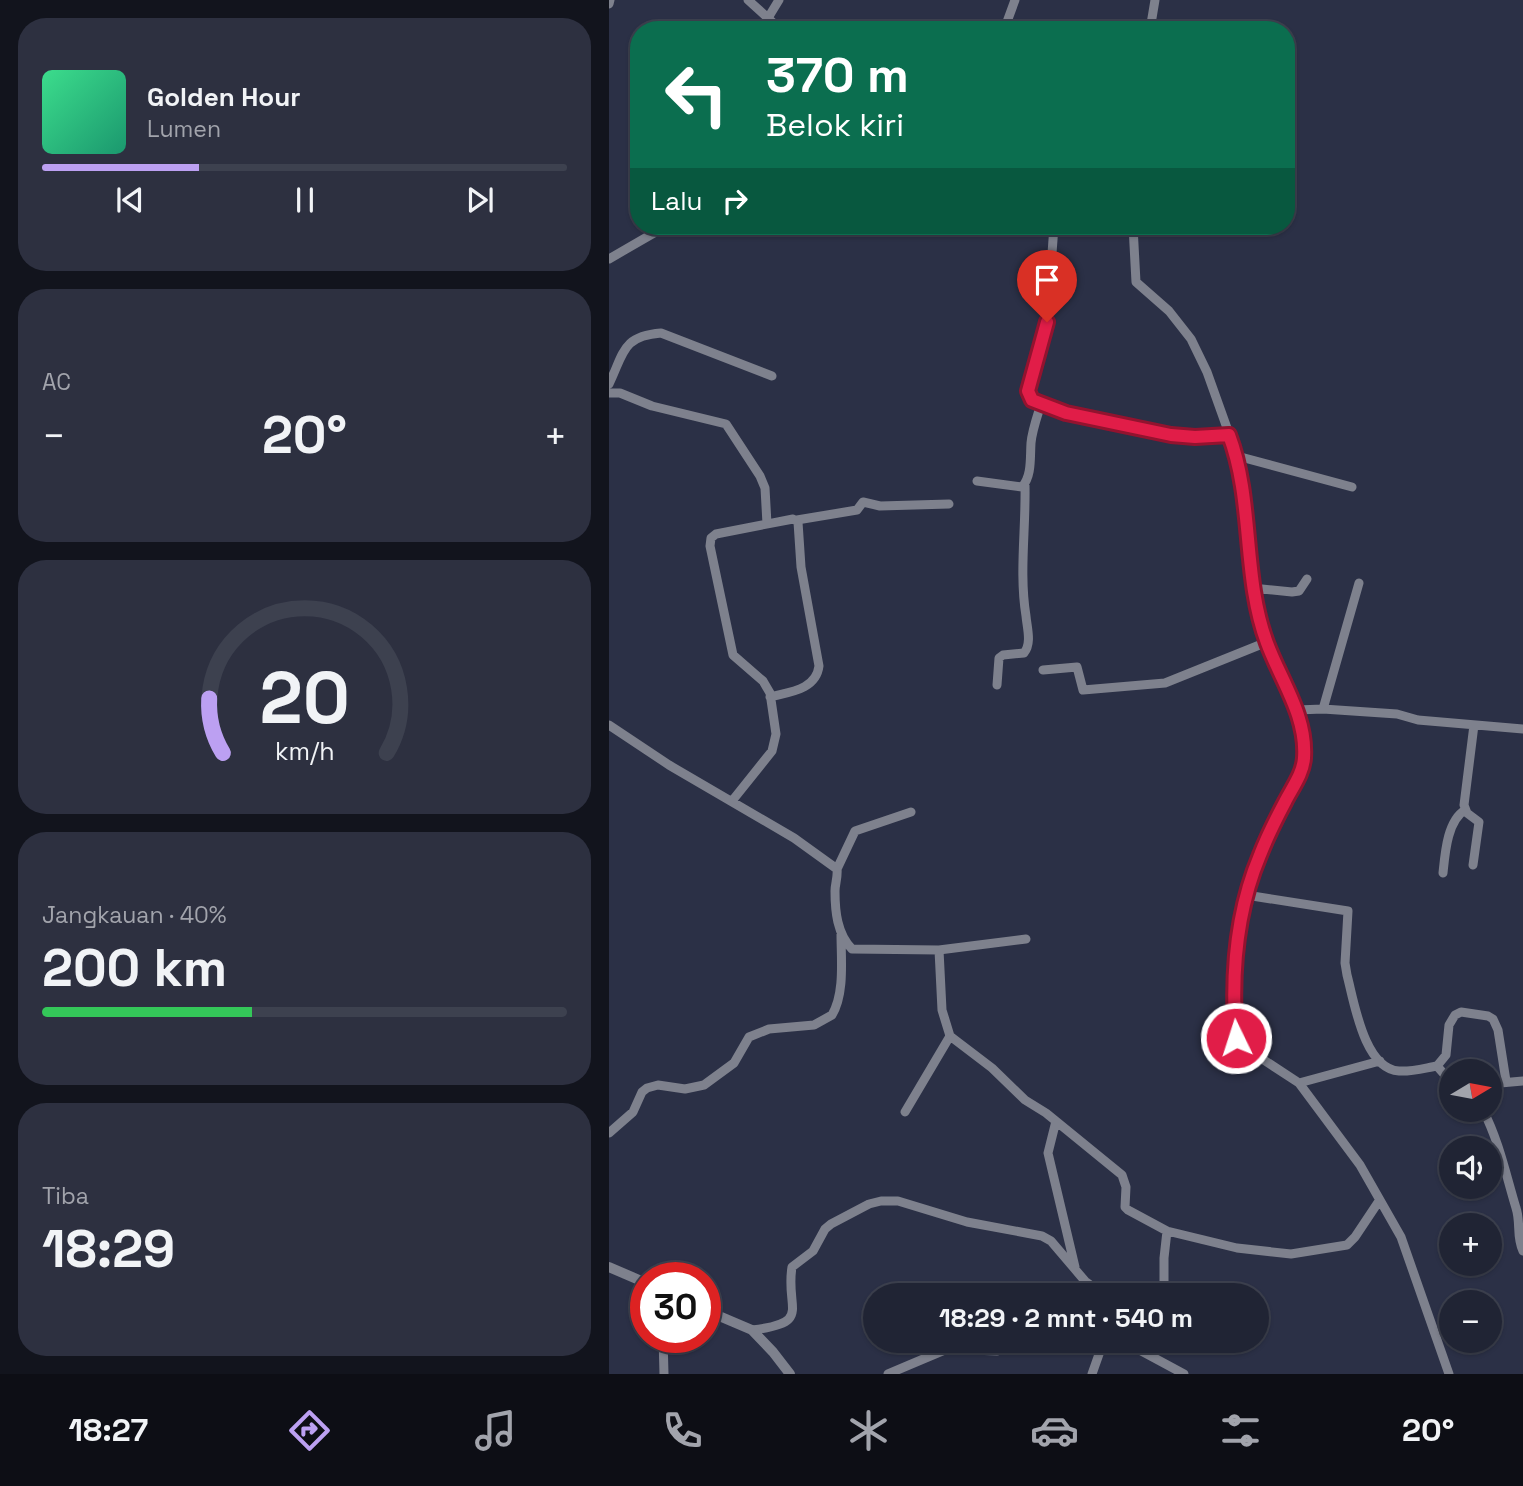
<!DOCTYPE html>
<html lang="id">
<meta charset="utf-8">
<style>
:root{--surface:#202434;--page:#2d3040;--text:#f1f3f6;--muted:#a2a4ac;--line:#3d414f;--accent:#bca0f2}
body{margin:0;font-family:"Space Grotesk",sans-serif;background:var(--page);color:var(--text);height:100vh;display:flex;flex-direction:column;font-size:26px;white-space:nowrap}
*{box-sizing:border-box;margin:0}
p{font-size:23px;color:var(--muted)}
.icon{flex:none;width:38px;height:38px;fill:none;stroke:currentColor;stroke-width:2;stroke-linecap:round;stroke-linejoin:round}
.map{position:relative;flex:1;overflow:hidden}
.details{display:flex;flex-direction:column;gap:18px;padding:18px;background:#12141d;width:609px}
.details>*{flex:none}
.top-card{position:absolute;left:21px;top:21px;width:665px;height:214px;border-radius:28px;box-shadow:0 2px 5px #0004,0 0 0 2px var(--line);background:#0b6e4f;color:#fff;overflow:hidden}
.needle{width:46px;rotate:80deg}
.buttons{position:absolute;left:830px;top:1059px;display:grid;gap:14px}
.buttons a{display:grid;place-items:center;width:63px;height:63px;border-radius:50%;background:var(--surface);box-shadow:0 2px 5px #0004,0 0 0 2px var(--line);font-size:35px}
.speed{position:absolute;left:21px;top:1262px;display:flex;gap:14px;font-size:35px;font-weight:700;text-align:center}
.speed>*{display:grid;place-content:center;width:91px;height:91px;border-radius:50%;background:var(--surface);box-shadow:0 2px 5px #0004,0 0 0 2px var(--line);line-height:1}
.speed .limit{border:10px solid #d22;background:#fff;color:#111}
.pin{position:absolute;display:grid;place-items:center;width:60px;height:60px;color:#fff;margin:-72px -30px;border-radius:50% 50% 50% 0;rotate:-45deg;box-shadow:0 0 7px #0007}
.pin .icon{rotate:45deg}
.me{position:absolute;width:77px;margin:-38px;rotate:356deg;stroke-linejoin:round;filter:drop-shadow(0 0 5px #0008)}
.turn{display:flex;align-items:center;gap:24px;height:147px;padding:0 21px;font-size:32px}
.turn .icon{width:91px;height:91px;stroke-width:2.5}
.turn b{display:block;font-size:49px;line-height:60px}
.then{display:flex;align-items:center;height:66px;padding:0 21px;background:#0003;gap:14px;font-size:26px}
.big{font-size:52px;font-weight:700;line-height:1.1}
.details .card{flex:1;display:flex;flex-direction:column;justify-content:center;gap:10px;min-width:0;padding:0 24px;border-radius:28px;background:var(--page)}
.details .dial{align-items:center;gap:0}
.dial svg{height:182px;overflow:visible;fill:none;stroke:var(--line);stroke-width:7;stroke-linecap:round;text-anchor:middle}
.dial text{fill:var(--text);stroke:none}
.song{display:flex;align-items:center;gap:21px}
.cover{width:84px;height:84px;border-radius:10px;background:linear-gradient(135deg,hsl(150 70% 55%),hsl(160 70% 35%))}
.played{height:7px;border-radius:4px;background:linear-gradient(90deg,var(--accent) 30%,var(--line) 30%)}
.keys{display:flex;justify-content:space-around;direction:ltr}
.heat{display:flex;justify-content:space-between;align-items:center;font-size:38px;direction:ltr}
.charge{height:10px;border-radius:5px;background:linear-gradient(90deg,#34c759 40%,var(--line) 0)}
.trip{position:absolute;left:254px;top:1283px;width:406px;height:70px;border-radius:35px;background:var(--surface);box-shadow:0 2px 5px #0004,0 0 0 2px var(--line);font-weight:700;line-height:70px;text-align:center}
.tab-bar{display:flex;height:112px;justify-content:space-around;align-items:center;background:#0d0e15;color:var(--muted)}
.tab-bar .icon{width:49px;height:49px}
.tab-bar .current{color:var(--accent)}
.tab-bar b{font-size:32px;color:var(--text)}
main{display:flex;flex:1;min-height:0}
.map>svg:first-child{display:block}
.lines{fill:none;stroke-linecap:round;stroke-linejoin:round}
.minor{stroke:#7e818d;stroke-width:9}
.tertiary{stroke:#7e818d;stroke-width:10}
.route-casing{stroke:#92132f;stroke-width:18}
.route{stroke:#e11d48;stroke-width:12}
</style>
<main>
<section class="details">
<div class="card">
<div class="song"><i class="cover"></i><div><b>Golden Hour</b><p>Lumen</p></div></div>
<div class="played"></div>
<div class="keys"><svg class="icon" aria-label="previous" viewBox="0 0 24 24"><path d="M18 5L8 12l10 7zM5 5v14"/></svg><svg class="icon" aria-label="pause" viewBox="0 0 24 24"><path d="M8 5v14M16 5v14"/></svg><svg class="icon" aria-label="next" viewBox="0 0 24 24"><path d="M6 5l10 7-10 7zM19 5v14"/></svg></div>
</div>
<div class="card"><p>AC</p>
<div class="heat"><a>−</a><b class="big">20°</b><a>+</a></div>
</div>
<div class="card dial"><svg viewBox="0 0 100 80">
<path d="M14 69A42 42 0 1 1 86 69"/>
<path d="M14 69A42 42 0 0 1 8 45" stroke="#bca0f2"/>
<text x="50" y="56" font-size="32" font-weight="700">20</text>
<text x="50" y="72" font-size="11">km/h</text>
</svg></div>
<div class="card"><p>Jangkauan · 40%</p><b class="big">200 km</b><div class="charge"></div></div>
<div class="card"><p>Tiba</p><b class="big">18:29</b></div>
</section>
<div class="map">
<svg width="914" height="1374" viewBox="0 0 914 1374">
<rect width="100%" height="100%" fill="#2b3046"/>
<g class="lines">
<path class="minor" d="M139,0L159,18
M170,0L159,18L172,30
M0,4L1,0
M395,30L406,0
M541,30L546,0
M445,226L438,322L419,391L423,400C448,412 475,416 502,422C546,431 574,438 620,434
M524,226L527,282L560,311L582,339L598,372L628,456L643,588L658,642L688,710L693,731L695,760L690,775L650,857L637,895L628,946L624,999L627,1038L632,1045L690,1083L751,1165L792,1237L840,1374
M0,259L57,226
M0,384C15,353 13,336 52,333L163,376
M0,393H11L43,406L117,424L151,476L156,488L158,524
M628,456L743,487
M368,481L413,487C423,476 421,458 422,443C423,431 428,417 432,404
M188,520L248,510L254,502L271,506L340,504
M643,588L683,592L690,591L698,579
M434,670L468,667L474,690L556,683L658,642
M388,685L390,658L394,655L415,653C423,643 418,628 417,616C410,573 417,529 416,485
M714,709L750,583
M688,710L714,709L788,714L809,720L914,729
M0,725L60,765L185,838L228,869C229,877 226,884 226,891C226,911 228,934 243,949L330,950L417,939
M123,801L163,751L167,734L161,693L154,681L124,655L101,546L102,538L107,534L184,519L189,522L192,567L210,666C207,690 180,692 161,697
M864,865L870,822L858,813L855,805L865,725
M228,869L246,831L302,812
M834,873C836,854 838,821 856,810
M637,895L739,911L736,963L738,975C745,1001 755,1069 790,1071C802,1072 816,1068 828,1066L837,1055L840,1025L846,1015L852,1012L879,1016L884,1019L889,1030L897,1081
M330,950L333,1010L341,1036L383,1068L416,1100L437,1113L513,1175L517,1187L516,1207L519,1210L558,1231
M828,1066L842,1082
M690,1083L771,1061
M880,1084L914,1081
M874,1110C890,1141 897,1175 907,1208C912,1223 907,1237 914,1251
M296,1112L341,1036
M447,1121L439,1153L466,1267
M0,1133L24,1112L33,1092L38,1088L49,1085L76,1089L95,1085L125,1063L140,1037L160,1029L205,1025L223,1015C236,993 232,959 232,934
M555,1295V1258L558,1231L628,1248L682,1254L738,1245L746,1237L770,1201
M143,1330C204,1323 176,1309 183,1267L204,1251L216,1229L222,1224L260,1204L272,1201H289L358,1222L433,1236L442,1241L476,1281L495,1295
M54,1337L55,1374
M512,1340L575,1374
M279,1374L338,1349L388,1351L399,1340
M483,1374L495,1340"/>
<path class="tertiary" d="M0,1267L37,1283
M96,1310L143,1330L164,1352L181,1374"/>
</g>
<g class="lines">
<g class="route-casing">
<path id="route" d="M438,322L419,391L423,400L457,413L562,435L586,437L620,435C645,501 633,576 658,643C672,681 698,716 695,758C694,774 683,788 676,802C667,819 658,837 651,855C627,912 622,976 627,1038"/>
</g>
<use href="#route" class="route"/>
</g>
</svg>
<div class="buttons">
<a><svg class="needle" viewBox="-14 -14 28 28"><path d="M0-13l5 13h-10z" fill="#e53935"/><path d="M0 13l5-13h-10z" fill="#a2a4ac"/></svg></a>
<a><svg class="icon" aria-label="sound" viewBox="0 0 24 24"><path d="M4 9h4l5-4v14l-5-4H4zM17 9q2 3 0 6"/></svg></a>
<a>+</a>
<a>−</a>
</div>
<div class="speed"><div class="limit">30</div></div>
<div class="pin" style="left:438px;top:322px;background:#d93025"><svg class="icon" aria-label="arrive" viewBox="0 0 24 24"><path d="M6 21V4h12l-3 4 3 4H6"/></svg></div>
<svg class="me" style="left:627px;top:1038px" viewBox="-20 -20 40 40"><circle r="17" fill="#e11d48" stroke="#fff" stroke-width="3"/><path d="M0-11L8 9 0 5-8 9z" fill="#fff"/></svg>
<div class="trip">18:29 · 2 mnt · 540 m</div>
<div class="top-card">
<div class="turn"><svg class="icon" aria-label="left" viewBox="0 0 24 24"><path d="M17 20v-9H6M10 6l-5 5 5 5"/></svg><div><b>370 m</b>Belok kiri</div></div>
<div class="then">Lalu<svg class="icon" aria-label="right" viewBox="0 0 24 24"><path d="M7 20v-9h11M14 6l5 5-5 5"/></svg></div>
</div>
</div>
</main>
<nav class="tab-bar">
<b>18:27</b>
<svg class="icon current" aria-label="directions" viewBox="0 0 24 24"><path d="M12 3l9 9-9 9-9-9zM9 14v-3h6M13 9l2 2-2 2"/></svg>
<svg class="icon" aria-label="music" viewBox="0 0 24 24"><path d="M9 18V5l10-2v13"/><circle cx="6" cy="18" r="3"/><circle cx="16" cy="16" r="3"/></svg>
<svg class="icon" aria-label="phone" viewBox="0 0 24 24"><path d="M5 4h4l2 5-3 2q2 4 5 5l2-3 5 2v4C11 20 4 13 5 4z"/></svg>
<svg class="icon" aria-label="climate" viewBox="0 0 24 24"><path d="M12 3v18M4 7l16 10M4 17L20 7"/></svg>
<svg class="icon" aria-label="car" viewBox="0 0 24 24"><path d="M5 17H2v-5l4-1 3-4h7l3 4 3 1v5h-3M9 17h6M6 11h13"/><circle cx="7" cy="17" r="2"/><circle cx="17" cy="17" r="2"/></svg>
<svg class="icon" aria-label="filters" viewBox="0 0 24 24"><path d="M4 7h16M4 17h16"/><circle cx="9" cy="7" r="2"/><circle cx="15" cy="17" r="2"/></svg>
<b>20°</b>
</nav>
